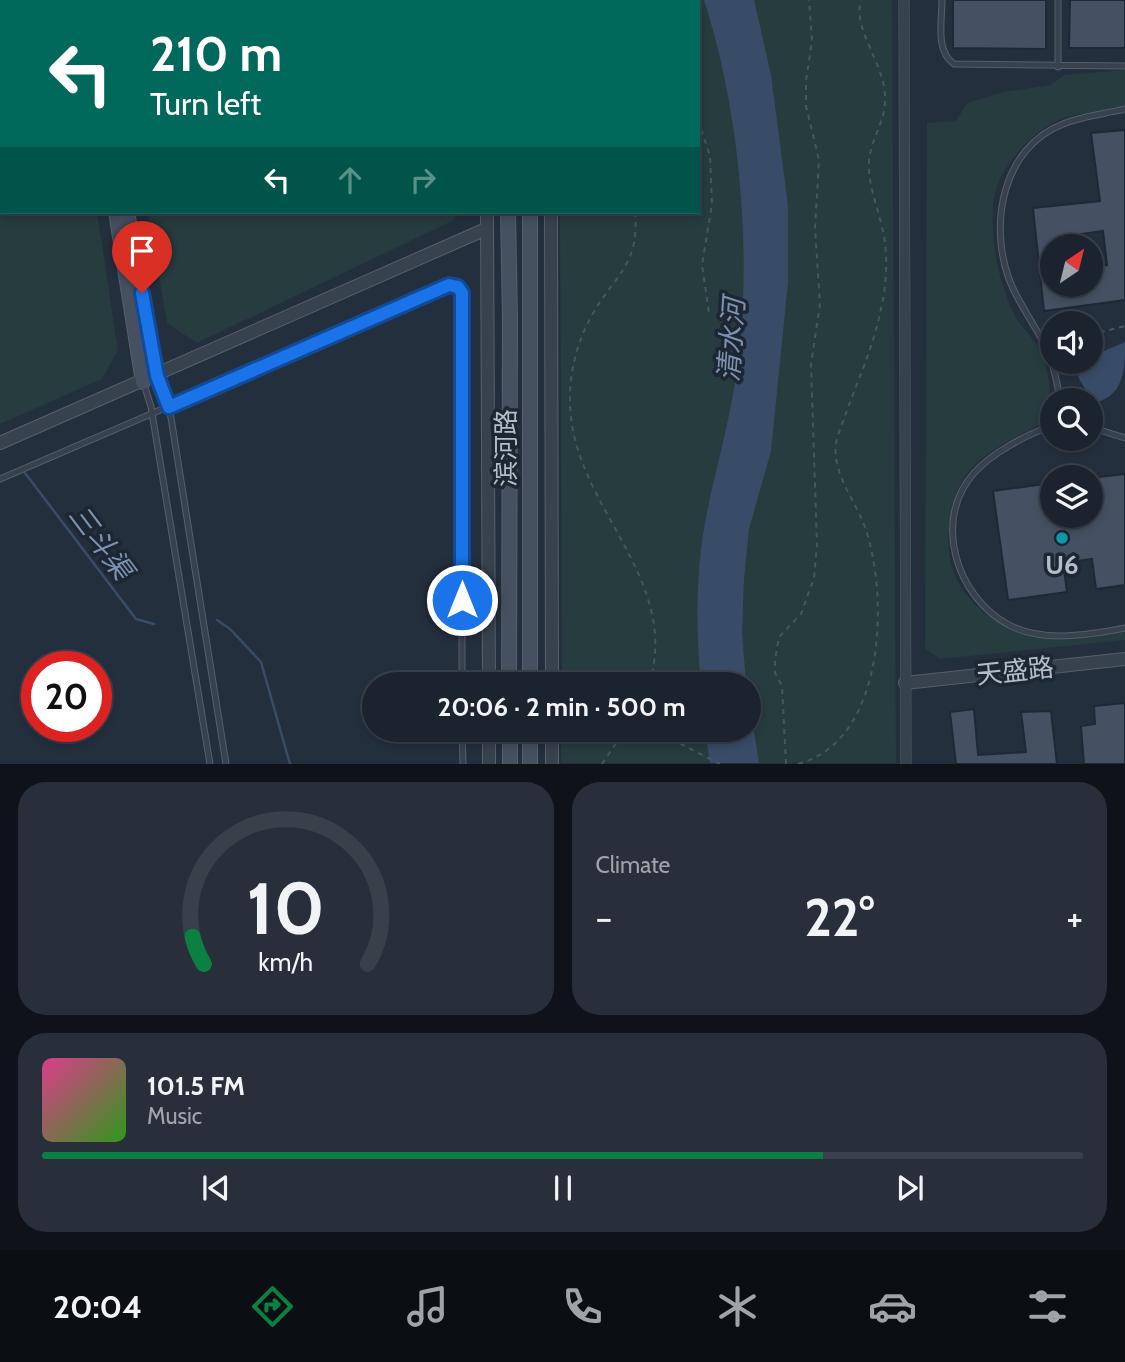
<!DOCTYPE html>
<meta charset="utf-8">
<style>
:root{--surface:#1b232e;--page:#282f3a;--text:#f1f3f6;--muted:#a0a4aa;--line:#39404a;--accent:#0b8043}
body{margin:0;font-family:Cabin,"Noto Sans SC",sans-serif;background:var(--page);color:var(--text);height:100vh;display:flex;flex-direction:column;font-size:26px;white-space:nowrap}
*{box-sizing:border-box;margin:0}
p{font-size:23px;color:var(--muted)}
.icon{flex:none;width:38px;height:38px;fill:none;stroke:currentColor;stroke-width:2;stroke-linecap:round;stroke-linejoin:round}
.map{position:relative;height:764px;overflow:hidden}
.sheet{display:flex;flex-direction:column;gap:18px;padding:18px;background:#0f1319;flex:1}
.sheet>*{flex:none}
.top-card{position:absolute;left:0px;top:0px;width:700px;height:214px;box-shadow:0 4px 10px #0003,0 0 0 2px var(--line);background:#00695c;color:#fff;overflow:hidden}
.needle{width:46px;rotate:35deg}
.buttons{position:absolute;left:1040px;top:234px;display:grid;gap:14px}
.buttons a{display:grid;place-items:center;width:63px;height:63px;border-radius:50%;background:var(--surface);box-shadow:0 4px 10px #0003,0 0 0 2px var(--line);font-size:35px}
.speed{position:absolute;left:21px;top:651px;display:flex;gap:14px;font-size:35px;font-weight:700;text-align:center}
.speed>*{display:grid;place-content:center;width:91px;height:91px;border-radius:50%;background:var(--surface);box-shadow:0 4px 10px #0003,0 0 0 2px var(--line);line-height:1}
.speed .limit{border:10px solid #d22;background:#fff;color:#111}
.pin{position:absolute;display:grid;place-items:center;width:60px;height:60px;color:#fff;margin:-72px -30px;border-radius:50% 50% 50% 0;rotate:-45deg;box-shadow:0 0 7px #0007}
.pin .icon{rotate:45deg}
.me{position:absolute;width:77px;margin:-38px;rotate:0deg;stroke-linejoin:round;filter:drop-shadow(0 0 5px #0008)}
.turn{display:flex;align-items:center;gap:24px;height:147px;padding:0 35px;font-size:32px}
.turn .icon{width:91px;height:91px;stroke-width:2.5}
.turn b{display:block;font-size:49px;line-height:60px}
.lanes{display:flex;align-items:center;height:66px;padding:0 35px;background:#0003;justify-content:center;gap:35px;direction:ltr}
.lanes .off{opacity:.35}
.big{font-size:52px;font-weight:700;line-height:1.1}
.sheet .widget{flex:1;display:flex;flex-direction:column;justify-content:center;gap:10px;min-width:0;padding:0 24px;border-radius:28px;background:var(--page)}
.sheet .dial{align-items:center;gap:0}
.dial svg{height:182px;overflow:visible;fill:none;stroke:var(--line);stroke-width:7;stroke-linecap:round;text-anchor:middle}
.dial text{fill:var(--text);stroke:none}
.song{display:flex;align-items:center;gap:21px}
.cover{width:84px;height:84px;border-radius:10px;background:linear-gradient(135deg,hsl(330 70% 55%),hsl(110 70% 35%))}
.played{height:7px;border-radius:4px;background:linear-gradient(90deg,var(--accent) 75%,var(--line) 75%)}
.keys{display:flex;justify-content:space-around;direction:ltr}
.heat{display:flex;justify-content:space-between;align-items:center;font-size:38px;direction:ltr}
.sheet .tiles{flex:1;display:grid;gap:18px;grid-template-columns:1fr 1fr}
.widget:last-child{grid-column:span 2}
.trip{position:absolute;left:362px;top:672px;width:399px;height:70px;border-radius:35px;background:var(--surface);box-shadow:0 4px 10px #0003,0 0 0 2px var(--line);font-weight:700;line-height:70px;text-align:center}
.tabs{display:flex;height:112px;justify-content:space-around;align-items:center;background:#0b0e12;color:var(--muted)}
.tabs .icon{width:49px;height:49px}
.tabs .selected{color:var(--accent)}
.tabs b{font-size:32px;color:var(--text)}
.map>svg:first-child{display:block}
.green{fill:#263c3f}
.water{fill:#394c67}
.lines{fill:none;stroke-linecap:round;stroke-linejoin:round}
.stream{stroke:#394c67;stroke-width:2.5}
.building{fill:#455162;stroke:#1f2835;stroke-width:2;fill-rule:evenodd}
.service-casing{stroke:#565f6c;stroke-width:7}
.minor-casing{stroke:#565f6c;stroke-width:11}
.tertiary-casing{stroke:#565f6c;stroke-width:14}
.secondary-casing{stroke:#565f6c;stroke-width:16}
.path{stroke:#44595c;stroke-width:2;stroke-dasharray:5 5;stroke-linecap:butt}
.service{stroke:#38414e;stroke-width:5}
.minor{stroke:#38414e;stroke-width:10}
.tertiary{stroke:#38414e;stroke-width:12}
.secondary{stroke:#465061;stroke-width:14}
.route-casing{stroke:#114b97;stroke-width:18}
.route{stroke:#1a73e8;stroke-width:12}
.culture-dot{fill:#0f9aa8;stroke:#1d2633;stroke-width:2.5}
.labels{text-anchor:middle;stroke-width:7;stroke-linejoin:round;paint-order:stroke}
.street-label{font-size:26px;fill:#b4bcc9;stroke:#1d2633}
.poi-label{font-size:26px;font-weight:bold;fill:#b4bcc9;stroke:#1d2633}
.water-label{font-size:28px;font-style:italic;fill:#7c92b1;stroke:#1d2633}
</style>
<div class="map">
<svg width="1125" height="764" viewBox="0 0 1125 764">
<rect width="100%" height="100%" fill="#242f3e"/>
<path class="green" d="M0,0L64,2H2V212H97L118,351L102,379L0,424Z
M112,0H476V2H112Z
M559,0H892L896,763H561V730H749V684H562L560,212H698V2Z
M1125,70V107C1104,112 1076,112 1057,121C1031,133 999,168 994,198C989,233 998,281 1013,312C1020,327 1034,338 1041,352C1050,373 1052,398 1048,420C1023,434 986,449 968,472C956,487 952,509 949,527C941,591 993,632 1051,639C1073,642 1104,636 1125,630V640L940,659L925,648L927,123L956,121L967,103L1004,92L1050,85L1065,75Z
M148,212H458L454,220L197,343L167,323Z"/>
<path class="water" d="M704,0H754L771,75L788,206V282L771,451L749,529L744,578L742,633L746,684H700V676C697,633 696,592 701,549C708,494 726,439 735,383C754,265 741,114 704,0Z
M1125,342C1125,367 1125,393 1098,402L1087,392L1078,377L1084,362H1090V357Z
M749,701L759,763H710L705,730H749Z"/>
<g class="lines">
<path class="stream" d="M25,473L136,619L154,624
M217,620L230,629L261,662L290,764"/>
</g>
<path class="building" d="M953,0H1046V49L953,48Z
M1070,0H1125V48H1069Z
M1125,130V300L1044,311L1033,208L1100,201L1091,133ZM1103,231L1107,265L1090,267V285H1052V247H1062L1061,237Z
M1125,474V585L1096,589L1092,559L1063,563L1067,592L1008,600L993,491L1052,483V516H1090V478Z
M1125,703V764H1084L1081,726L1095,724L1094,706Z
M974,709L978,755L1026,752L1021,712L1051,711L1057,764H956L950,712Z"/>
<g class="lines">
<g class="service-casing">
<path id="service" d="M942,0C942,21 935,51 954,64L1125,66
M1058,67V0
M157,375L168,399L226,764
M144,384L151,407L210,764
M1060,401C1058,385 1054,369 1049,354C1038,328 1019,306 1009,279C989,224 1002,148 1063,124C1082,116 1105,114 1125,109
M1052,426C1027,434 992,453 974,473C932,520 956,597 1009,625C1043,643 1089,635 1125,628
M1090,427L1125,438
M0,479L453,284L462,293V684
M462,730L463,764"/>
</g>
<g class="minor-casing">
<path id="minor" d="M904,0L906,764"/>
</g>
<g class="tertiary-casing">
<path id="tertiary" d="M489,2V0
M550,2V0
M487,212L489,684
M551,212L552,684
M0,443L486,229
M905,683L1125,659
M489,764V730
M552,764V730"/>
</g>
<g class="secondary-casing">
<path id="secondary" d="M81,0L82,2
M93,0L94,2
M508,0V2
M530,0V2
M116,212L143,382
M127,212L157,375
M508,212L510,320L509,684
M530,212V684
M510,730V764
M530,730V764"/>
</g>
<path class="path" d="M572,0V2
M684,2V0
M698,120L710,156L712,204L702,265L709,313
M635,212C640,267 613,276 591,317C573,350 566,388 572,425C587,517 680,585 649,684
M1090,335L1125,326
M666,730L677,742L720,764
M602,764L625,730
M786,764L782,686L775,673V660L779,637L801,614L814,578L817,545L811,364L820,304L815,228L819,160L806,106V81L812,41L809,0
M798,764C886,741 889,596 865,527C855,500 832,474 836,443C838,433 843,423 846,413C858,380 873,347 880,313C887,285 889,252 881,223C876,202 868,184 869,162C870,141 885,122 885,101C887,65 852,31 861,0"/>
<use href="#service" class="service"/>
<use href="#minor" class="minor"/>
<use href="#tertiary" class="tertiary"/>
<use href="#secondary" class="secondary"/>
</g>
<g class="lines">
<g class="route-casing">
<path id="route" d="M142,293L157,376L169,407L449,285L458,287L462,293V600"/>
</g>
<use href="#route" class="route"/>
</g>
<circle class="culture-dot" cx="1062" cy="538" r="7"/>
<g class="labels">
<g class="street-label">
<text transform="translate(506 448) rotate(-90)" y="9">滨河路</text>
<text transform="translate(1015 671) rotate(-6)" y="9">天盛路</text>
</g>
<g class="poi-label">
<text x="1062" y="574">U6</text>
</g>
<g class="water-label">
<text transform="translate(731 340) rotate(-86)" y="10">清水河</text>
<text transform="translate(101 542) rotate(53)" y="10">三斗渠</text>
</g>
</g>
</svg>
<div class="buttons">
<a><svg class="needle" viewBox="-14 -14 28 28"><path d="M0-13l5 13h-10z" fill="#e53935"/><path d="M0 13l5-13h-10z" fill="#a0a4aa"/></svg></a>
<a><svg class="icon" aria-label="sound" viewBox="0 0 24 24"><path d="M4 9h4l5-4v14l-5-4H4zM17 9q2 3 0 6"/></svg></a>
<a><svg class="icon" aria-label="search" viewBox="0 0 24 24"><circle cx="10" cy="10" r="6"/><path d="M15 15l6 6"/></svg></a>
<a><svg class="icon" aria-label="layers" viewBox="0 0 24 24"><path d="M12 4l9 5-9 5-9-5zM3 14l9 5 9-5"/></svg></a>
</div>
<div class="speed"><div class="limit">20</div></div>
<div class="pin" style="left:142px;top:293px;background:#d93025"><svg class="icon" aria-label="arrive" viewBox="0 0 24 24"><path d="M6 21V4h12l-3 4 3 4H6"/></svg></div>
<svg class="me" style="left:462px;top:600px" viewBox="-20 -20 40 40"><circle r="17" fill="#1a73e8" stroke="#fff" stroke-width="3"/><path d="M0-11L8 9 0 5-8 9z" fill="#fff"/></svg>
<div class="trip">20:06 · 2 min · 500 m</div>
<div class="top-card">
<div class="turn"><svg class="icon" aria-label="left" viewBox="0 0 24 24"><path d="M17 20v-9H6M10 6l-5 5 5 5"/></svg><div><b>210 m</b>Turn left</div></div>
<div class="lanes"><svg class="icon" aria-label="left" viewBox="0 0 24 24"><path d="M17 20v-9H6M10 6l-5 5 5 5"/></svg><svg class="icon off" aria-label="ahead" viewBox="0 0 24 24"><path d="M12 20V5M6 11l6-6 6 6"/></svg><svg class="icon off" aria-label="right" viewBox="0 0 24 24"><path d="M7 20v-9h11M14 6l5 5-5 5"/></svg></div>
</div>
</div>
<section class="sheet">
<div class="tiles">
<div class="widget dial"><svg viewBox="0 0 100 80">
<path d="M14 69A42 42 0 1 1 86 69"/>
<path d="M14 69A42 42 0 0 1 9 57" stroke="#0b8043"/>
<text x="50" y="56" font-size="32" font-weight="700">10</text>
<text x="50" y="72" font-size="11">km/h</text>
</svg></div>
<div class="widget"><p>Climate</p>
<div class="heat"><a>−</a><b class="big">22°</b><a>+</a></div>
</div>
<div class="widget">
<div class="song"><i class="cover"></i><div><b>101.5 FM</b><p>Music</p></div></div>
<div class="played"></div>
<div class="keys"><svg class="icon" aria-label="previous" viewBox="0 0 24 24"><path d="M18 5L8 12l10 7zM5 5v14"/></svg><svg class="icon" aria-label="pause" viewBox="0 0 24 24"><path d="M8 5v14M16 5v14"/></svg><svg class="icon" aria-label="next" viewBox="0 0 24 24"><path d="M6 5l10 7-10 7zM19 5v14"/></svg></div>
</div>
</div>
</section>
<nav class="tabs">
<b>20:04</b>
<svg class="icon selected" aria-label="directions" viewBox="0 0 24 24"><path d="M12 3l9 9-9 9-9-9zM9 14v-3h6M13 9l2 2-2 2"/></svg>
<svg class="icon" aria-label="music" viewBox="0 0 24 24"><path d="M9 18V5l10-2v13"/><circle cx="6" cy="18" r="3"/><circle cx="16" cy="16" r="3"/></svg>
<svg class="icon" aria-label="phone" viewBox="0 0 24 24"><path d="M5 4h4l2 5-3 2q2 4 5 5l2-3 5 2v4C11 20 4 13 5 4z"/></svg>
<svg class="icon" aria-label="climate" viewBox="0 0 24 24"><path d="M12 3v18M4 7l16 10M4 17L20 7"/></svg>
<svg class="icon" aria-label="car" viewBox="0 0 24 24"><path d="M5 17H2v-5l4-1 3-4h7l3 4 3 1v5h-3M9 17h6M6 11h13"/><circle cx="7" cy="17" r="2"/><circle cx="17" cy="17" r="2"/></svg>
<svg class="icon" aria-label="filters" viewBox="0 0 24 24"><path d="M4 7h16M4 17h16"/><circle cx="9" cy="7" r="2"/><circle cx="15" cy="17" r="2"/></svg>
</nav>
